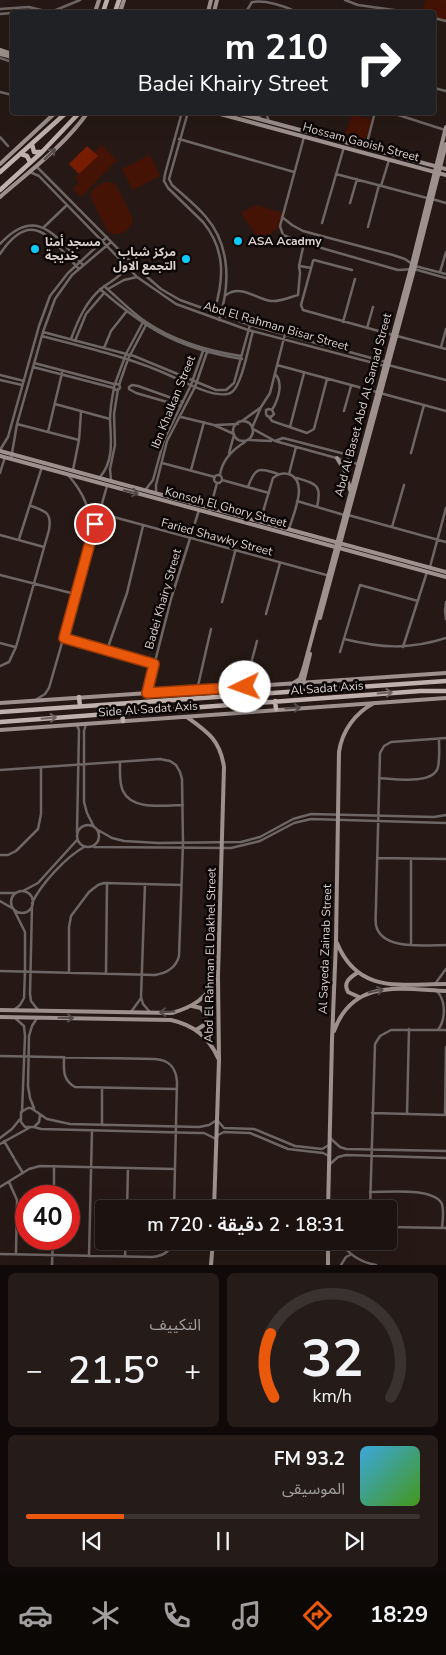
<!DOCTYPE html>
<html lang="ar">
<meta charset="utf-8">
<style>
:root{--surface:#1c1310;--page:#251c19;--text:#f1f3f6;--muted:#a09e9f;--line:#3a3230;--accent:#ea580c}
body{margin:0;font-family:"Nunito Sans","Noto Sans Arabic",sans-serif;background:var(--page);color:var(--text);direction:rtl;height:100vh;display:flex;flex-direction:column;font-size:19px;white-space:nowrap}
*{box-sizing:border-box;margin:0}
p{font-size:16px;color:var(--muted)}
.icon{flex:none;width:28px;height:28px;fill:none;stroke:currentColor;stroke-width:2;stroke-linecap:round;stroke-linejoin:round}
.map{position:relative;height:1265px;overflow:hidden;direction:ltr}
.drawer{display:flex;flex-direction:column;gap:8px;padding:8px;background:#0f0a09;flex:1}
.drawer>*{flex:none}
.guide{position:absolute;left:10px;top:10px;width:426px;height:105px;border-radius:5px;box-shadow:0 5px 20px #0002,0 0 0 1px var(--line);direction:rtl;background:#202124;color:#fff;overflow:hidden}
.speed{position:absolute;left:15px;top:1185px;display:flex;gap:10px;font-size:25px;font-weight:700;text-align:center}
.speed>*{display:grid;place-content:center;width:65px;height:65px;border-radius:50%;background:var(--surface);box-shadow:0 5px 20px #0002,0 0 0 1px var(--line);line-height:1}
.speed .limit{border:8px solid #d22;background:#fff;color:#111}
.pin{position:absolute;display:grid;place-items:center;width:42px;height:42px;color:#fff;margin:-21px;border:2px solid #fff;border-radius:50%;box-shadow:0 1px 5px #0007}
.me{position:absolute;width:55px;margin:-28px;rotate:267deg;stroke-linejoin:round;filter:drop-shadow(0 0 4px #0008)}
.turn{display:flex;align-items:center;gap:18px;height:105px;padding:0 25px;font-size:22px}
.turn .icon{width:65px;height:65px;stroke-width:2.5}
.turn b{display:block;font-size:35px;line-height:42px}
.big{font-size:38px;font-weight:600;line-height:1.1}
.drawer .tile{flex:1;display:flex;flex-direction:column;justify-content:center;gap:8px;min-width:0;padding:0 18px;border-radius:8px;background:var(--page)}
.drawer .dial{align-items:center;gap:0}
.dial svg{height:130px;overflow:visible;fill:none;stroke:var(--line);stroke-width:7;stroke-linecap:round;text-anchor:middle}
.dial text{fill:var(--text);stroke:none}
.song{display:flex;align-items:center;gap:15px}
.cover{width:60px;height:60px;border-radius:8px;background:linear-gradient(135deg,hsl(200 70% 55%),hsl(100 70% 35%))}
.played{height:5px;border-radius:2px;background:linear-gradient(90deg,var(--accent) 25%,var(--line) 25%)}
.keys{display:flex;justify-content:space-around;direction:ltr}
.heat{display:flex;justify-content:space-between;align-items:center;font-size:28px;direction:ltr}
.drawer .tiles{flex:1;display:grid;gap:8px;grid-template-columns:1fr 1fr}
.tile:last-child{grid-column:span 2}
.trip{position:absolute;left:95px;top:1200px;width:302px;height:50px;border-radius:5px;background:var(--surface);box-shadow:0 5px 20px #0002,0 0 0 1px var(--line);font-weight:600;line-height:50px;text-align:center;direction:rtl}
.tab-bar{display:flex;height:80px;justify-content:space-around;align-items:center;background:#0b0806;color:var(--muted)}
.tab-bar .icon{width:35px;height:35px}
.tab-bar .selected{color:var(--accent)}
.tab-bar b{font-size:22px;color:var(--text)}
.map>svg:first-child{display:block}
.green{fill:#451305}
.water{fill:#761c00}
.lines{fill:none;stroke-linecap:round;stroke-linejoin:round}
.street{stroke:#6e6664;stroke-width:2.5}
.secondary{stroke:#9d908d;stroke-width:4}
.primary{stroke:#c1b1ad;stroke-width:4.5}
.oneway{stroke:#544b49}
.oneway2{stroke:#6f6461}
.route-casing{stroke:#983908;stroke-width:12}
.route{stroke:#ea580c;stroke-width:9}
.poi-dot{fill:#0ecafa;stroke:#0b0605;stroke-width:2}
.labels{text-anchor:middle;stroke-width:5;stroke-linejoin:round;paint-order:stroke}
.street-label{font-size:12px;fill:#dbd1ce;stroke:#0b0605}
.poi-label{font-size:12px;font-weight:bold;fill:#dbd1ce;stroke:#0b0605;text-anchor:start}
</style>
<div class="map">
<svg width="446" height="1265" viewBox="0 0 446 1265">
<rect width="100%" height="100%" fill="#261915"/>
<path class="green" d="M426,0H446V21L434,18V12H421Z
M352,115L372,119C366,141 367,143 344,137Z
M102,145L117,160L81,197L73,189L79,182L75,178L97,156L94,152Z
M150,155L160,176L133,190L122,169Z
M108,182L113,183L116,185L133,219C131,231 118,238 108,232L90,196C92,187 100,183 108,182Z
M256,205L283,213L280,226L268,236L256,235L241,213Z"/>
<path class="water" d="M87,146L98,156L79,174L69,164Z"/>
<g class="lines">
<path class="street" d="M345,0L358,5L408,12
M0,9L29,7L49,12
M16,12H36
M51,12L80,0
M246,12L252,2C266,0 285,6 297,12
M0,14L12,13
M434,18L446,21
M0,58L12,62
M434,88L446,91
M0,92L12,95
M182,112L165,174L164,181L168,188L203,222C226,250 224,280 214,312
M188,112L169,179L172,185C183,195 196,205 206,217C231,246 230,286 219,320
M266,112L269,122
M389,112L445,130
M257,118L264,112
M0,137L8,146
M304,137L280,226L283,235L304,243L398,270L414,269L446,278
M179,139L294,172
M366,147L375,112
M36,166L139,270L161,289L180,300L250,325L386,362L388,365L446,380
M30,172L39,176L137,277L176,304L248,330L385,366
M336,174L427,198
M381,186L389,160
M432,199L446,203
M350,203L357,179
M282,217L292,225L303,231L393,255L405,259L415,266L446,274
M322,223L344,147
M44,227L67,205
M368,227L379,185
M0,244C37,204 56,237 83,265
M0,254C33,205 52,241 79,269
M300,266L311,268
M352,270L314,260L313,261L301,305L303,310L393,335
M440,272L446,252
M104,286C118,298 131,312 146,322C173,340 208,351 241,356
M100,289C147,330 180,349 242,359
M108,289L124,280L137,277
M226,295C241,284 256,299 271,301C280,302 290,297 298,295L300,273L299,266L304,243
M343,322L355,279
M367,328L373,307
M43,332L134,356L216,390H226L234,383L250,325
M42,336C86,348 130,357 171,376C184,382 219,401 232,392C242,385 249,344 253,331
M397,336L446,349
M71,339C78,320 86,301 102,288C111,281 120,277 127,268
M75,341L86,314L104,293
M441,347L446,329
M104,348L111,331L126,312
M34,363L114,384
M277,365L377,392
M33,367L114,388
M0,375L24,381
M0,380L22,385
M114 387a3 3 0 1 1 6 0a3 3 0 1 1-6 0Z
M115,384L126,354L142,324
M119,385L128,359L146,325
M380,393L446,411
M55,404L110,419
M181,406L136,393L129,389V387L132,385L138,386L183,402
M272,410L269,409L266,410V414L267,416L271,417L274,414L272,410C278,400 284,383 275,374
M344,411L351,386
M181,417L214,425L234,434
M269,417L272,421L307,433L314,429L327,379
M242,421L260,408
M233 431a10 10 0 1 1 20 0a10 10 0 1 1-20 0Z
M17,424L79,440
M216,425L238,424
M290,427L304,373
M252,428L261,407L270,393L285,334
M253,429L275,441L358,464
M48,432L62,373
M249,440L271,441
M275,441L283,438L345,454L350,461
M0,450L8,437L39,326L50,296L68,273L107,237
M229,453L234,435
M411,453L424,405
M11,459L17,424L43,332L55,299L72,275L111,242
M162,463L215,477
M73,470L79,440L81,412
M191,470L204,422
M0,473L5,457
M289,474L296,447
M68,475C84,493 90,509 92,533
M220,475C222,460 232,450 245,442
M214 479a4 4 0 1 1 8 0a4 4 0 1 1-8 0Z
M100,477C114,461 111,440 110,420C110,409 112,398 114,388
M297,478C317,484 322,485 317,507
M111,480L110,469L115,445L114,414L118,389
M222,480L269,493
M248,487C255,467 259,467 278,474
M146,489L153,480L164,440L191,385L203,351
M156,492V485L167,441L195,387L207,352
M297,501L344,515
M99,513L330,576
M209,513L217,483
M348,515L446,542
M260,522L273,478C278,474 284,472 291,475C308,483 293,515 289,529
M392,527L404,485
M0,535L44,547
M19,539L42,467
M430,567L446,508
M0,575L75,594
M222,602L235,552
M446,602L445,611L446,619
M266,614L280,563
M64,638L154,664
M344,639C381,648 409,650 446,638
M0,643L15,647
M403,647L427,572
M107,650L127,593L143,526
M340,652L360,585L418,601
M0,666L9,662L16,647L49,530C52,513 46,511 31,506
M245,686L257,641
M197,690L211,629
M147,693L171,599L199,510
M37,699L45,694L49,688L107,486
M86,724L84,731V802L87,813L94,827
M77,725L79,730L77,832
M446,738L391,742L384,746L380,753L376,905C376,911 375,919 376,925C381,951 427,945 446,945
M120,763C120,771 119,783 123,791C132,811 165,805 183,805
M0,770L160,759L170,761L176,765L180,772L182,779L183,843L179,956C176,968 167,973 155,975L0,971
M379,778C394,779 434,785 438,767C440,758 439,748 439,739
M77 836a11 11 0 1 1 22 0a11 11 0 1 1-22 0Z
M98,830L112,838L124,841L158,843L241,842L260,837L293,819L311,814L434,817L446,815
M94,847L231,848L260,841L294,823L311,819L446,823
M0,855H8L16,851L38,829L41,814V767
M377,858L446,859
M145,884L141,997L143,1004L150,1012
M23,891L38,883L77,840
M11 902a11 11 0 1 1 22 0a11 11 0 1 1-22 0Z
M0,893H15
M0,901L12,908
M32,903C41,884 66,857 84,847
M32,906L30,994L31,1001L38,1010
M411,945V859
M69,972V927L71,916L89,892L98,885L104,883L181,885
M106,972L107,883
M435,984L446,969
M437,991C446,1001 446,1019 438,1030
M14,1010L20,1005L24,998L25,971V932L14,910
M131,1012L141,998
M16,1019L24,1026L25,1036L22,1112
M0,1056L155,1059C169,1060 176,1067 177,1082L174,1209
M64,1057C64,1069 62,1080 75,1087L176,1089
M34,1108L30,1098L28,1086L29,1036L32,1026L37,1018
M372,1113L446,1115
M407,1114L409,1029
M40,1115L39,1122L34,1127H25L21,1122V1112L28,1108H31L47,1119L70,1124L199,1127L209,1125L217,1120L224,1128L254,1129L295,1146L322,1149L329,1145
M445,1115L446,1047
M102,1125V1088
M34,1127L41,1129L199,1133H204L216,1139L218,1135L224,1132L250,1133L288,1149L323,1153L329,1156
M0,1138L12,1129L20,1119
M330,1138L340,1147L346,1149L446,1151
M4,1141L14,1158
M0,1144L29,1128
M15,1160L23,1173
M329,1165L338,1157L346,1155L446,1158
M9,1182L17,1200L16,1253
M0,1187L29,1169L40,1166L174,1169
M370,1192C387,1192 434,1187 442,1204C444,1211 443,1220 442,1228
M54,1196V1166
M127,1209L128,1168
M370,1209L375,1044L380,1036L391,1030H446
M389,1227L446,1228
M339,1241C349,1254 359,1262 376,1265
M0,1254L152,1257C162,1256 170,1253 172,1241
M89,1256L92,1130
M125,1256L126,1241
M52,1265L53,1239
M341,1265L346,1257L350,1255"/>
<path class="secondary" d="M95,12L99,0
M120,12L124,0
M208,12L211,0
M214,12L217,0
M0,50L12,54
M0,54L12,57
M213,112L446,175
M233,112L446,169
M0,164L56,112
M0,197C30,171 65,145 88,112
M0,451L446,572
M0,456L446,577
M337,458L346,473L350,490
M320,618L415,266L446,144
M303,683L310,654
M292,684L300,679L304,667L412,264L446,127
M0,703L446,673
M187,717C208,732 220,740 224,767L218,976L219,1060L214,1209
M0,730L446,698
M337,943C358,994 400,984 446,984
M357,973C349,978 343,983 348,992L359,997
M192,1006L201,1008L206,1016L204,1025L196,1030
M0,1010L172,1013C193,1007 207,998 217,978
M0,1017L171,1020C194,1025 209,1037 218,1058
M334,1031C353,978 401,989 446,991
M328,1209L332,1040L336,942L339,752C342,731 355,713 374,703
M211,1265L213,1241
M328,1265V1241"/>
<path class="primary" d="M103,12L107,0
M115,12L119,0
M32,144L34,152H41
M21,154L27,156L30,162
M0,172L67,112
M0,190L42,152L80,112
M79,697L80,706
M275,701L276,709
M0,712L446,681
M122,713L123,721
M0,722L420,691H446"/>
</g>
<defs><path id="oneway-shaft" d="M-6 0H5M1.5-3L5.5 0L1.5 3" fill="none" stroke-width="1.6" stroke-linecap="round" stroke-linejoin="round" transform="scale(1.25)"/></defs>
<g class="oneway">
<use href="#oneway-shaft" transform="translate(50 154) rotate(-44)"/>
<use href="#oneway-shaft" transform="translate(131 492) rotate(14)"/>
<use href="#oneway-shaft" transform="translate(293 708) rotate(-4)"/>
<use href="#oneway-shaft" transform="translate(376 991) rotate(-12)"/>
<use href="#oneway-shaft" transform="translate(167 1012) rotate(177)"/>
<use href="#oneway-shaft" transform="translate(66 1018) rotate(1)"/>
</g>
<g class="oneway2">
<use href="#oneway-shaft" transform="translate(385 693) rotate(-4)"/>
<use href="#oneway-shaft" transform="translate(49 718) rotate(-5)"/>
</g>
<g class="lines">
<g class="route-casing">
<path id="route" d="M95,524L64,638L154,664L147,693L245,687"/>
</g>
<use href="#route" class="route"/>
</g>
<g class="poi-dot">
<circle cx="238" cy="241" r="5"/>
<circle cx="35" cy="249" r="5"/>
<circle cx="186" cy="259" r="5"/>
</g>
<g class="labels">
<g class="street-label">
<text transform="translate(361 142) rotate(15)" y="4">Hossam Gaoish Street</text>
<text transform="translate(276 326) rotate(16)" y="4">Abd El Rahman Bisar Street</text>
<text transform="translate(173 402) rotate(-68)" y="4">Ibn Khalkan Street</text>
<text transform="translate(363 405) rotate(-75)" y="4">Abd Al Baset Abd Al Samad Street</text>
<text transform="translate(226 507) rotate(15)" y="4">Konsoh El Ghory Street</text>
<text transform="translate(217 537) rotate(15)" y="4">Faried Shawky Street</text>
<text transform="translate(163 599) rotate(-74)" y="4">Badei Khairy Street</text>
<text transform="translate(327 688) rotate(-4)" y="4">Al Sadat Axis</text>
<text transform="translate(148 709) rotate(-4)" y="4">Side Al Sadat Axis</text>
<text transform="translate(325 949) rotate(-88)" y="4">Al Sayeda Zainab Street</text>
<text transform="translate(210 955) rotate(-89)" y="4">Abd El Rahman El Dakhel Street</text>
</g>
<g class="poi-label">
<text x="248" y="245">ASA Acadmy</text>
<text x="45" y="246">مسجد أمنا<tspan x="45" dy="14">خديجة</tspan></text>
<text x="176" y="256" text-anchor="end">مركز شباب<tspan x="176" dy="14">التجمع الاول</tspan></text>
</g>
</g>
</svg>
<div class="speed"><div class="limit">40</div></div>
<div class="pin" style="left:95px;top:524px;background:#d93025"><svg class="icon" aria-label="arrive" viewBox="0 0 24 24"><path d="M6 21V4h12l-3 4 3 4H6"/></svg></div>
<svg class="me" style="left:245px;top:687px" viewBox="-20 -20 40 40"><circle r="19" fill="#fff"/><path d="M0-13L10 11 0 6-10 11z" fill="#ea580c"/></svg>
<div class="trip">18:31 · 2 دقيقة · 720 m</div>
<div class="guide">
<div class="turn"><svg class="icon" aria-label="right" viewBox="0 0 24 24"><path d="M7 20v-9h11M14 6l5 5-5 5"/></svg><div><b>210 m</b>Badei Khairy Street</div></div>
</div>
</div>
<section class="drawer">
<div class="tiles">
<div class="tile dial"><svg viewBox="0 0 100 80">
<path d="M14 69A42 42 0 1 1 86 69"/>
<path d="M14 69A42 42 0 0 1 12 30" stroke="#ea580c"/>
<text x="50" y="56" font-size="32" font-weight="700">32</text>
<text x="50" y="72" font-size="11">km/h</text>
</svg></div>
<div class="tile"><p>التكييف</p>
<div class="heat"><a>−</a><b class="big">21.5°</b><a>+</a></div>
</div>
<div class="tile">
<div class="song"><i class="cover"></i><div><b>93.2 FM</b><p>الموسيقى</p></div></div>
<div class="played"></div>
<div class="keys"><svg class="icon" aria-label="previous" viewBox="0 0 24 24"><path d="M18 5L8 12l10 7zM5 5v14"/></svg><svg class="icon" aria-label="pause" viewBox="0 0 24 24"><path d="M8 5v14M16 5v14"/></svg><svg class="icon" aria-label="next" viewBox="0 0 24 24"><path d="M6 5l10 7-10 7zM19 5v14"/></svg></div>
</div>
</div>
</section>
<nav class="tab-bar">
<b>18:29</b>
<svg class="icon selected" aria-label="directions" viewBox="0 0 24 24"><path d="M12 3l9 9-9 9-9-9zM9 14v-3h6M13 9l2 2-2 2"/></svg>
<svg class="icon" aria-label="music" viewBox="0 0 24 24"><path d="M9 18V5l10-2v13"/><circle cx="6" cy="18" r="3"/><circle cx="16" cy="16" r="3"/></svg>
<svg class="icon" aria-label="phone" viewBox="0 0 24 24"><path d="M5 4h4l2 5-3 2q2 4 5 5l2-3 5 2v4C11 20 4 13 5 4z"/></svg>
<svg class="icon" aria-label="climate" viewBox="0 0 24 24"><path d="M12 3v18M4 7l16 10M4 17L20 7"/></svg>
<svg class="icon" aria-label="car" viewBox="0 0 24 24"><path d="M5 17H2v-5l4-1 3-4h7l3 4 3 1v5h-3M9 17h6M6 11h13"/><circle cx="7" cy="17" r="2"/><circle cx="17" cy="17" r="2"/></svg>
</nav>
